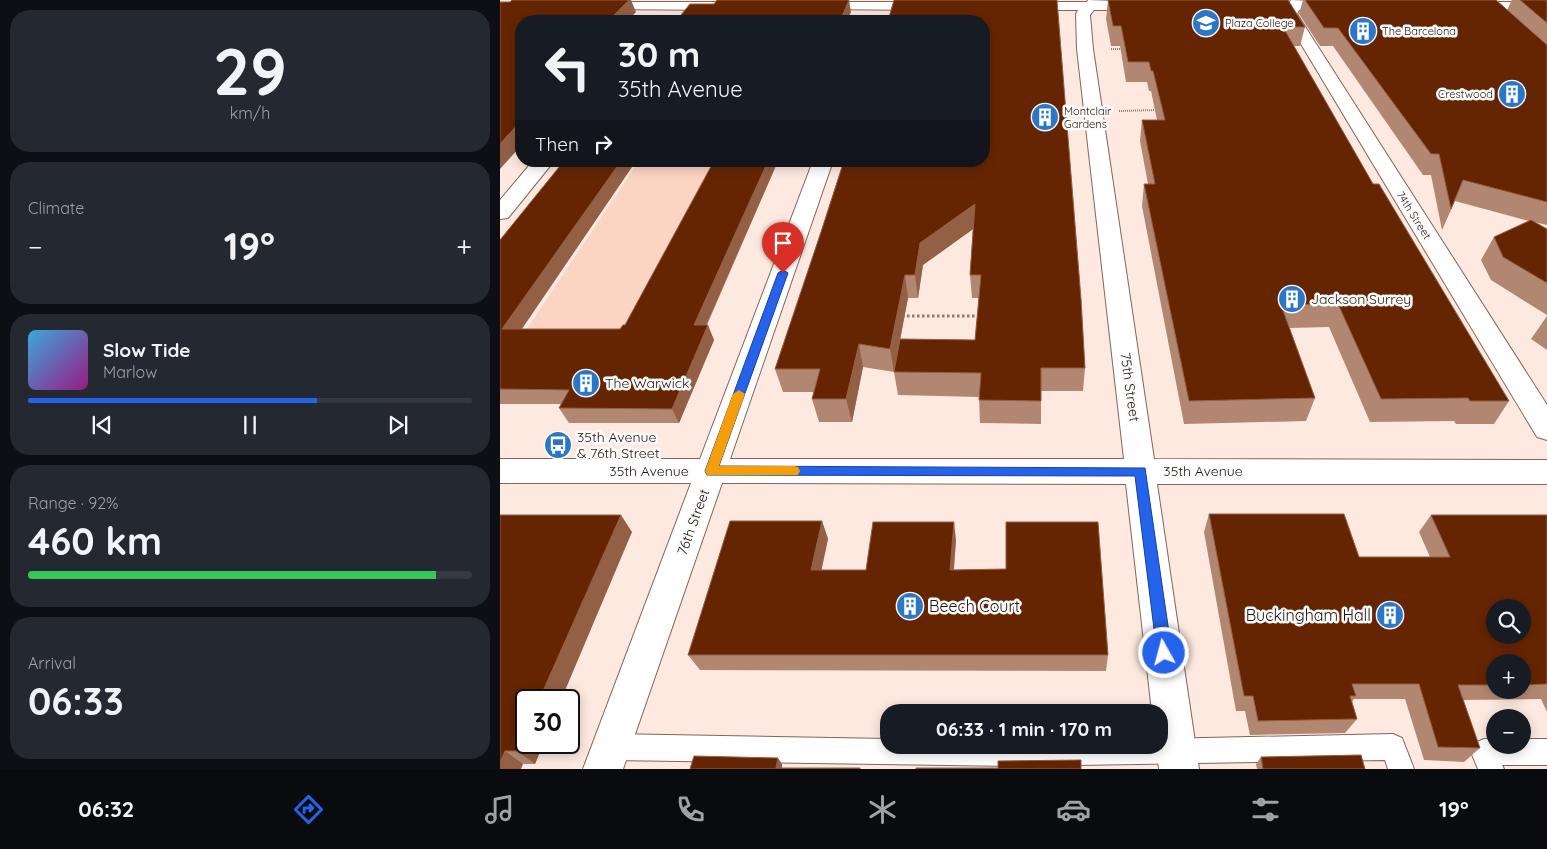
<!DOCTYPE html>
<meta charset="utf-8">
<style>
:root{--surface:#171b24;--page:#242831;--text:#f1f3f6;--muted:#9ea1a6;--line:#363941;--accent:#2563eb}
body{margin:0;font-family:Quicksand,sans-serif;background:var(--page);color:var(--text);height:100vh;display:flex;flex-direction:column;font-size:19px;white-space:nowrap}
*{box-sizing:border-box;margin:0}
p{font-size:16px;color:var(--muted)}
.icon{flex:none;width:28px;height:28px;fill:none;stroke:currentColor;stroke-width:2;stroke-linecap:round;stroke-linejoin:round}
.map{position:relative;flex:1;overflow:hidden}
.sheet{display:flex;flex-direction:column;gap:10px;padding:10px;background:#0d0f14;width:500px}
.sheet>*{flex:none}
.guide{position:absolute;left:15px;top:15px;width:475px;height:152px;border-radius:20px;box-shadow:0 2px 12px #0003;background:#171b24;color:var(--text);overflow:hidden}
.tools{position:absolute;left:986px;top:599px;display:grid;gap:10px}
.tools a{display:grid;place-items:center;width:45px;height:45px;border-radius:50%;background:var(--surface);box-shadow:0 2px 12px #0003;font-size:25px}
.speed{position:absolute;left:15px;top:689px;display:flex;gap:10px;font-size:25px;font-weight:700;text-align:center}
.speed>*{display:grid;place-content:center;width:65px;height:65px;border-radius:50%;background:var(--surface);box-shadow:0 2px 12px #0003;line-height:1}
.speed .limit{border:2px solid #111;border-radius:8px;background:#fff;color:#111}
.pin{position:absolute;display:grid;place-items:center;width:42px;height:42px;color:#fff;margin:-51px -21px;border-radius:50% 50% 50% 0;rotate:-45deg;box-shadow:0 0 5px #0007}
.pin .icon{rotate:45deg}
.me{position:absolute;width:55px;margin:-28px;rotate:353deg;stroke-linejoin:round;filter:drop-shadow(0 0 4px #0008)}
.turn{display:flex;align-items:center;gap:18px;height:105px;padding:0 20px;font-size:22px}
.turn .icon{width:65px;height:65px;stroke-width:2.5}
.turn b{display:block;font-size:35px;line-height:42px}
.then{display:flex;align-items:center;height:48px;padding:0 20px;background:#0003;gap:10px;font-size:19px}
.big{font-size:38px;font-weight:800;line-height:1.1}
.sheet .widget{flex:1;display:flex;flex-direction:column;justify-content:center;gap:8px;min-width:0;padding:0 18px;border-radius:20px;background:var(--page)}
.sheet .dial{align-items:center;gap:0}
.dial b{font-size:65px;line-height:1}
.song{display:flex;align-items:center;gap:15px}
.cover{width:60px;height:60px;border-radius:8px;background:linear-gradient(135deg,hsl(200 70% 55%),hsl(310 70% 35%))}
.played{height:5px;border-radius:2px;background:linear-gradient(90deg,var(--accent) 65%,var(--line) 65%)}
.keys{display:flex;justify-content:space-around;direction:ltr}
.heat{display:flex;justify-content:space-between;align-items:center;font-size:28px;direction:ltr}
.charge{height:8px;border-radius:4px;background:linear-gradient(90deg,#34c759 92%,var(--line) 0)}
.trip{position:absolute;left:380px;top:704px;width:288px;height:50px;border-radius:20px;background:var(--surface);box-shadow:0 2px 12px #0003;font-weight:800;line-height:50px;text-align:center}
.dock{display:flex;height:80px;justify-content:space-around;align-items:center;background:#090b0e;color:var(--muted)}
.dock .icon{width:35px;height:35px}
.dock .on{color:var(--accent)}
.dock b{font-size:22px;color:var(--text)}
main{display:flex;flex:1;min-height:0}
.map>svg:first-child{display:block}
.green{fill:#fcd4c4}
.lines{fill:none;stroke-linecap:round;stroke-linejoin:round}
.lane-casing{stroke:#826559;stroke-width:2}
.street-casing{stroke:#826559;stroke-width:2}
.path-far1{stroke:#8c7d76;stroke-width:2;stroke-dasharray:1 1;stroke-linecap:butt}
.path{stroke:#8c7d76;stroke-width:3;stroke-dasharray:2.5 2.5;stroke-linecap:butt}
.lane{fill:#fff;fill-rule:evenodd}
.street{fill:#fff;fill-rule:evenodd}
.wall{fill:#b28771;fill-rule:evenodd}
.shaded-wall{fill:#936045}
.building{fill:#662502;stroke:#936045;fill-rule:evenodd}
.route{fill:#2563eb;stroke:#184099}
.slow{fill:#f59e0b}
.labels{text-anchor:middle;stroke-width:5;stroke-linejoin:round;paint-order:stroke}
.far-poi-label{font-size:11px;fill:#211611;stroke:#fbfbfb;text-anchor:start}
.far-street-label{font-size:11px;fill:#211611;stroke:#fbfbfb}
.poi-label{font-size:14px;fill:#211611;stroke:#fbfbfb;text-anchor:start}
.street-label{font-size:14px;fill:#211611;stroke:#fbfbfb}
.near-poi-label{font-size:16px;fill:#211611;stroke:#fbfbfb;text-anchor:start}
</style>
<main>
<section class="sheet">
<div class="widget dial"><b>29</b><p>km/h</p></div>
<div class="widget"><p>Climate</p>
<div class="heat"><a>−</a><b class="big">19°</b><a>+</a></div>
</div>
<div class="widget">
<div class="song"><i class="cover"></i><div><b>Slow Tide</b><p>Marlow</p></div></div>
<div class="played"></div>
<div class="keys"><svg class="icon" aria-label="previous" viewBox="0 0 24 24"><path d="M18 5L8 12l10 7zM5 5v14"/></svg><svg class="icon" aria-label="pause" viewBox="0 0 24 24"><path d="M8 5v14M16 5v14"/></svg><svg class="icon" aria-label="next" viewBox="0 0 24 24"><path d="M6 5l10 7-10 7zM19 5v14"/></svg></div>
</div>
<div class="widget"><p>Range · 92%</p><b class="big">460 km</b><div class="charge"></div></div>
<div class="widget"><p>Arrival</p><b class="big">06:33</b></div>
</section>
<div class="map">
<svg width="1047" height="769" viewBox="0 0 1047 769">
<rect width="100%" height="100%" fill="#fde9e0"/>
<path class="green" d="M139,161H221L128,333H24Z"/>
<g class="lines">
<g class="lane-casing">
<path id="lane" d="M111,734L389,739V745H659V739L893,734L902,738L914,769H888L885,760L513,766L111,760L102,756L98,747L102,738Z
M984,739H995V745H1022V739H1047V765H1002L1004,769H978L971,752L975,743Z"/>
</g>
<g class="street-casing">
<path id="street" d="M588,0L643,2L648,3L650,6L648,9L643,10H594L590,15L593,49L654,459L1047,460V484H657L699,769H659L656,745H659V712H652L626,484L222,483L123,769H83L191,483H0V459H200L313,161H333L230,459H624L577,49L576,14L578,10H519L514,9L512,6L514,3L519,2H587Z
M791,0L838,2L843,3L845,6L843,9L838,10H799L797,14L1047,405V440L1037,437L783,14L785,10L749,9L747,6L749,3L754,2H790Z
M96,2H226L231,3L233,6L231,9L226,10L91,9L89,6L91,3Z
M311,2H428L433,3L435,6L433,9L428,10L306,9L304,6L306,3Z
M966,2H1047V10L961,9L959,6L961,3Z
M33,161H54L8,218L0,219V200Z"/>
</g>
<path class="path-far1" d="M611,49H625
M619,111L657,110"/>
<path class="path" d="M402,316H480"/>
<use href="#lane" class="lane"/>
<use href="#street" class="street"/>
</g>
<path class="wall" d="M394,0L585,368L583,391H541V424L480,423L479,397L398,395L394,372L397,356L394,372L363,367L352,422H319L312,399L314,392H283L275,369L321,232ZM473,229L470,275L472,298H479L475,340L400,339L408,298H418L423,265Z
M608,0H789H788L805,27L800,46H794L873,184L1009,401L994,424H956L954,421L870,422L829,327L789,328L815,398L806,421L684,424L642,206L644,184H648L640,141L642,120H657L651,91H649L647,82H626L620,46H611L606,19Z
M803,0L997,1L1007,10L1012,0H1047V225L1034,222L1047,229V315L991,280L981,260L994,237L1029,221L955,201L942,230L931,175H923L833,46H820L799,14Z
M64,161H136L22,329H120L125,325L214,161H278L207,325L214,340L179,423H69L59,408L62,404H0V240Z
M1047,316V350L1031,339Z
M709,514L859,557H930L919,532L931,515H1047V712L1041,699L963,700L980,748L964,762L924,760L905,699H854L852,702L857,719L845,733L750,735L745,711H736L704,532ZM995,662H1022V690H995Z
M0,515L132,532L26,742H44L35,764H23L0,769Z
M322,521L328,539L321,570H366L456,540L454,570L608,655L606,671L200,670L188,655Z
M761,757L865,769H757L756,764Z"/>
<path class="shaded-wall" d="M129,0H131L136,12L127,21H108Z
M349,0L351,12L347,21H340Z
M21,121V146L0,169V144Z
M121,161H136L12,343L2,329Z
M268,161H278L200,339L194,325Z
M475,204L476,227L423,265L418,298L415,275L420,243Z
M405,275L408,298L394,372L390,349Z
M208,325L214,340L179,423L172,409Z
M359,344L363,367L352,422L346,399Z
M121,515L132,532L61,700H39Z
M322,521L328,539L318,587L311,570Z
M454,522L456,540L452,587L450,570Z
M26,730V742H44L35,764L17,751Z
M5,751L23,764L21,769H0V762Z
M278,758L282,764V769L276,768Z"/>
<path class="building" d="M12,0H129L108,21H21V121L0,144V2H10Z
M217,0H349L340,21H176L190,4H214Z
M394,0H557L581,299L585,368H541V401L479,400L481,373L394,372L400,339L475,340L481,275H470L475,204L420,243L415,275H405L390,349L359,344L346,399H312L320,369H275L321,232L344,161H484V21H388Z
M608,0H788L805,27H783L873,184H879L1009,401H970L968,398L881,399L838,304L781,305L815,398L689,401L644,184H655L642,120H665L653,71H651L649,62H628L621,26H613Z
M805,0H996L1047,45V202L963,180L951,209L939,154H931L838,28H824Z
M1020,0H1047V23Z
M64,161H121L2,329H120L123,325H125L214,161H268L194,325H208L172,409L59,408L69,390L0,389V240Z
M1031,220L1047,229V283L1003,257L994,237Z
M709,514H844L859,557H950L931,515H1047V684L1022,685V662H995V685H958L980,748L938,747L919,684H852L856,696H850L857,719L758,721L753,696H744ZM995,608H1022V635H995Z
M0,515H121L39,700H26V730L17,751H5L0,762Z
M230,521H322L311,570H366L373,522H454L450,570L506,569V522H598L608,655H188Z
M861,755L865,769H763L761,757Z
M194,756L278,758L276,768H360V769H190Z
M581,760V769H416V768H498V761Z"/>
<path class="route" d="M283,270L288,273L219,466L645,468L672,653L670,658L664,660L659,658L657,653L635,476L207,475L205,471L278,273Z"/>
<path class="slow" d="M239,390L245,394L219,466H294L298,467L300,471L298,475H207L205,471L233,394Z"/>
<defs>
<g id="school-disc" transform="scale(1.4375)"><circle r="9.5" fill="#2c76c6" stroke="#fbfbfb"/><path d="M0-5L7-2L0 1L-7-2ZM-4 1L0 2.5L4 1V4Q0 6-4 4Z" fill="#fff"/></g>
<g id="building-disc" transform="scale(1.4375)"><circle r="9.5" fill="#2c76c6" stroke="#fbfbfb"/><path d="M-4-6H4V6H1V3H-1V6H-4ZM-2.5-4.3h1.7v1.8h-1.7ZM.8-4.3h1.7v1.8H.8ZM-2.5-1h1.7V.8h-1.7ZM.8-1h1.7V.8H.8Z" fill="#fff"/></g>
<g id="bus-disc" transform="scale(1.4375)"><circle r="9.5" fill="#2c76c6" stroke="#fbfbfb"/><path d="M-5-6H5V4H4V6H2V4H-2V6H-4V4H-5ZM-3.5-4V0h7V-4ZM-3.5 1.2v1.5H-2V1.2ZM2 1.2v1.5H3.5V1.2Z" fill="#fff"/></g>
</defs>
<g fill-rule="evenodd">
<use href="#school-disc" x="706" y="23"/>
<use href="#building-disc" x="863" y="31"/>
<use href="#building-disc" x="1012" y="94"/>
<use href="#building-disc" x="545" y="117"/>
<use href="#building-disc" x="792" y="299"/>
<use href="#building-disc" x="86" y="383"/>
<use href="#bus-disc" x="58" y="445"/>
<use href="#building-disc" x="410" y="606"/>
<use href="#building-disc" x="890" y="615"/>
</g>
<g class="labels">
<g class="far-poi-label">
<text x="725" y="27">Plaza College</text>
<text x="882" y="35">The Barcelona</text>
<text x="993" y="98" text-anchor="end">Crestwood</text>
<text x="564" y="115">Montclair<tspan x="564" dy="13">Gardens</tspan></text>
</g>
<g class="far-street-label">
<text transform="translate(914 215) rotate(58)" y="4">74th Street</text>
</g>
<g class="poi-label">
<text x="811" y="304">Jackson Surrey</text>
<text x="105" y="388">The Warwick</text>
<text x="77" y="442">35th Avenue<tspan x="77" dy="16">&amp; 76th Street</tspan></text>
</g>
<g class="street-label">
<text transform="translate(630 387) rotate(82)" y="5">75th Street</text>
<text x="149" y="476">35th Avenue</text>
<text x="703" y="476">35th Avenue</text>
<text transform="translate(193 522) rotate(-70)" y="5">76th Street</text>
</g>
<g class="near-poi-label">
<text x="429" y="612">Beech Court</text>
<text x="871" y="621" text-anchor="end">Buckingham Hall</text>
</g>
</g>
</svg>
<div class="tools">
<a><svg class="icon" aria-label="search" viewBox="0 0 24 24"><circle cx="10" cy="10" r="6"/><path d="M15 15l6 6"/></svg></a>
<a>+</a>
<a>−</a>
</div>
<div class="speed"><div class="limit">30</div></div>
<div class="pin" style="left:283px;top:273px;background:#d93025"><svg class="icon" aria-label="arrive" viewBox="0 0 24 24"><path d="M6 21V4h12l-3 4 3 4H6"/></svg></div>
<svg class="me" style="left:664px;top:653px" viewBox="-20 -20 40 40"><circle r="17" fill="#2563eb" stroke="#fff" stroke-width="3"/><path d="M0-11L8 9 0 5-8 9z" fill="#fff"/></svg>
<div class="trip">06:33 · 1 min · 170 m</div>
<div class="guide">
<div class="turn"><svg class="icon" aria-label="left" viewBox="0 0 24 24"><path d="M17 20v-9H6M10 6l-5 5 5 5"/></svg><div><b>30 m</b>35th Avenue</div></div>
<div class="then">Then<svg class="icon" aria-label="right" viewBox="0 0 24 24"><path d="M7 20v-9h11M14 6l5 5-5 5"/></svg></div>
</div>
</div>
</main>
<nav class="dock">
<b>06:32</b>
<svg class="icon on" aria-label="directions" viewBox="0 0 24 24"><path d="M12 3l9 9-9 9-9-9zM9 14v-3h6M13 9l2 2-2 2"/></svg>
<svg class="icon" aria-label="music" viewBox="0 0 24 24"><path d="M9 18V5l10-2v13"/><circle cx="6" cy="18" r="3"/><circle cx="16" cy="16" r="3"/></svg>
<svg class="icon" aria-label="phone" viewBox="0 0 24 24"><path d="M5 4h4l2 5-3 2q2 4 5 5l2-3 5 2v4C11 20 4 13 5 4z"/></svg>
<svg class="icon" aria-label="climate" viewBox="0 0 24 24"><path d="M12 3v18M4 7l16 10M4 17L20 7"/></svg>
<svg class="icon" aria-label="car" viewBox="0 0 24 24"><path d="M5 17H2v-5l4-1 3-4h7l3 4 3 1v5h-3M9 17h6M6 11h13"/><circle cx="7" cy="17" r="2"/><circle cx="17" cy="17" r="2"/></svg>
<svg class="icon" aria-label="filters" viewBox="0 0 24 24"><path d="M4 7h16M4 17h16"/><circle cx="9" cy="7" r="2"/><circle cx="15" cy="17" r="2"/></svg>
<b>19°</b>
</nav>
